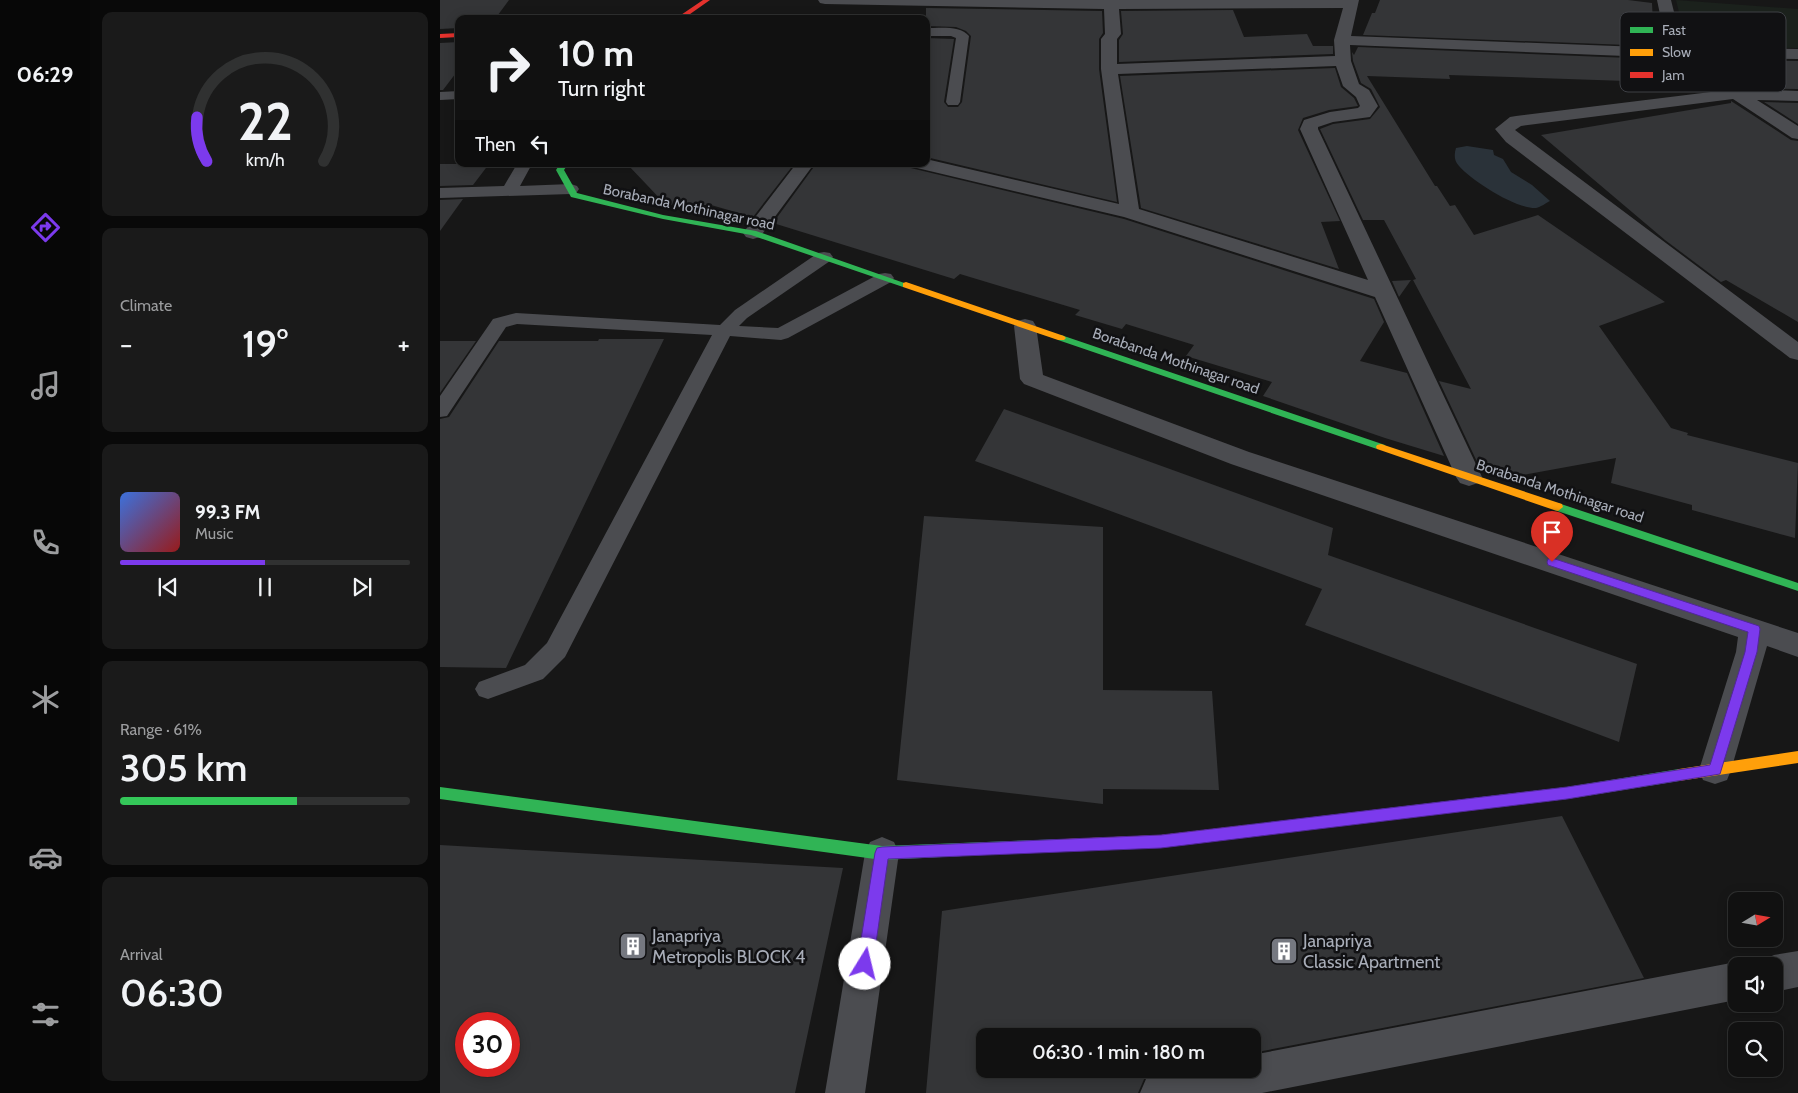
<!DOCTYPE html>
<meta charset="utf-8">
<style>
:root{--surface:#111;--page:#1a1a1a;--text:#f1f3f6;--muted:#9c9d9f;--line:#303131;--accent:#7c3aed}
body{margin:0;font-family:Cabin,sans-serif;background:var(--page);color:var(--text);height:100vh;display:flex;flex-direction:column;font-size:19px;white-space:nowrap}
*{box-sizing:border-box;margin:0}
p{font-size:16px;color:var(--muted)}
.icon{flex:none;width:28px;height:28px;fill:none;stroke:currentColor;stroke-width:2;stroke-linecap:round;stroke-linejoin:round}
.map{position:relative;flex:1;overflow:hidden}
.sheet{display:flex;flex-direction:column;gap:12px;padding:12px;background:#090909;width:350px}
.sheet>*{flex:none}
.guide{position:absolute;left:15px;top:15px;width:475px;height:152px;border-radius:10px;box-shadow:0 2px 12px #0003,0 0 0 1px var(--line);background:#111;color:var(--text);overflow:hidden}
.needle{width:32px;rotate:79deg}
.tools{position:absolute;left:1288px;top:892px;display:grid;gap:10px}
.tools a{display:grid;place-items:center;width:55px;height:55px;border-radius:10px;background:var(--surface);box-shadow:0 2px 12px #0003,0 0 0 1px var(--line);font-size:25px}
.speed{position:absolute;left:15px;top:1012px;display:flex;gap:10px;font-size:25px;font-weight:700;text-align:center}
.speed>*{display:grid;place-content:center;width:65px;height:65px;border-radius:50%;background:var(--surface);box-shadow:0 2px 12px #0003,0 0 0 1px var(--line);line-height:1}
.speed .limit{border:8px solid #d22;background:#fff;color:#111}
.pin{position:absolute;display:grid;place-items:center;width:42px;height:42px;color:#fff;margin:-51px -21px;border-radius:50% 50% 50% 0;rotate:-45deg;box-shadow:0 0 5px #0007}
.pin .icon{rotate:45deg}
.me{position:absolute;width:55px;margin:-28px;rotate:9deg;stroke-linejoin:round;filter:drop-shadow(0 0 4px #0008)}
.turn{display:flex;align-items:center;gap:18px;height:105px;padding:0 20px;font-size:22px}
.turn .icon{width:65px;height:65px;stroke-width:2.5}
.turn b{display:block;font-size:35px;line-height:42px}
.then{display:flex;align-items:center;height:48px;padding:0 20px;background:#0003;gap:10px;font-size:19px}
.big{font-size:38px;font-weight:600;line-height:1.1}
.sheet .widget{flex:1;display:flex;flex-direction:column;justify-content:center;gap:8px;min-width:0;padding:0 18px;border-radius:10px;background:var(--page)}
.sheet .dial{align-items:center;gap:0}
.dial svg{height:130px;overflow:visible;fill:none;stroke:var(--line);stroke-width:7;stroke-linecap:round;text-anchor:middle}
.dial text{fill:var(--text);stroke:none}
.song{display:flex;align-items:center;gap:15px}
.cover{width:60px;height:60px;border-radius:8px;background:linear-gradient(135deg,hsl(220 70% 55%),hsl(0 70% 35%))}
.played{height:5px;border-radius:2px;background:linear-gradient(90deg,var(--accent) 50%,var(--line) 50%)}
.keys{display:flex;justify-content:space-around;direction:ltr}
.heat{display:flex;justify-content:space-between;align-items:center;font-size:28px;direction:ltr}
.charge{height:8px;border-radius:4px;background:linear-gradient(90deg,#34c759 61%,var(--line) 0)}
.trip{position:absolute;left:536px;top:1028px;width:285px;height:50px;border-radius:10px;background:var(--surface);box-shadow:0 2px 12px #0003,0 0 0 1px var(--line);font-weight:600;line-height:50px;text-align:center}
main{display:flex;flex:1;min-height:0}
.tabs{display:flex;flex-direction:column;width:90px;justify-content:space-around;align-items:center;background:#070707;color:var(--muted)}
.tabs .icon{width:35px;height:35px}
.tabs .current{color:var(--accent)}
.tabs b{font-size:22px;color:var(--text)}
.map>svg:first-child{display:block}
.green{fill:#1b211c}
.water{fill:#2a3239}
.building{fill:#343537;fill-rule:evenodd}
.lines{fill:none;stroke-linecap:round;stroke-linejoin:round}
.lane{fill:#4b4c50;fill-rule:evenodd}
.street{fill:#4b4c50;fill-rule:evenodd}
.fast{fill:#30b455;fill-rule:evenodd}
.slow{fill:#ff9f0a;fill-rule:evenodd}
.jam{fill:#e5322d;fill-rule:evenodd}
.route{fill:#7c3aed;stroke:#51269a}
.labels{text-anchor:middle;stroke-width:5;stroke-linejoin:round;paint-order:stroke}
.street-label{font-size:15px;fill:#a8adb8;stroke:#111113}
.near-poi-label{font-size:18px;fill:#a8adb8;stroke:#111113;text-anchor:start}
.key{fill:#111113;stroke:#3e4045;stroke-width:1}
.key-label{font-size:14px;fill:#a8adb8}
</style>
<main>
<nav class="tabs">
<b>06:29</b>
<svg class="icon current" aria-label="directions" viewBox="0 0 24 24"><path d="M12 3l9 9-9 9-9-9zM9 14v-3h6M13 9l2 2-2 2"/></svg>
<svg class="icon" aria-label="music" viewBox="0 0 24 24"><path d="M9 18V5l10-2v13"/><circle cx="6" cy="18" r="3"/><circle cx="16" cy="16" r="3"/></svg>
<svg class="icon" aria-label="phone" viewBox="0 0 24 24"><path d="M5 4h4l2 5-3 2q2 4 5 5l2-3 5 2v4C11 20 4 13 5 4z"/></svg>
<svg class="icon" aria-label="climate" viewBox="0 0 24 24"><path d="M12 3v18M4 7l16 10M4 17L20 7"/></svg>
<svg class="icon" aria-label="car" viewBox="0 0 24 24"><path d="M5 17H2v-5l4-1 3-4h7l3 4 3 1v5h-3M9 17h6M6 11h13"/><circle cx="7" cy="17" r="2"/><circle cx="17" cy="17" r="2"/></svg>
<svg class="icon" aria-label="filters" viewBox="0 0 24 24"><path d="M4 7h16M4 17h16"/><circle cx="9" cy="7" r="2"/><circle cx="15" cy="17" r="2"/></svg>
</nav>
<section class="sheet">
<div class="widget dial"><svg viewBox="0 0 100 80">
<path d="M14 69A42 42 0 1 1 86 69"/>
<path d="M14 69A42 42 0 0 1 8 42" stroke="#7c3aed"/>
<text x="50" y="56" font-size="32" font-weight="700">22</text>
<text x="50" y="72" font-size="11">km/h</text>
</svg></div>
<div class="widget"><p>Climate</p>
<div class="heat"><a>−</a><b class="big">19°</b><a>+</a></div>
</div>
<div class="widget">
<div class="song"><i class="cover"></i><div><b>99.3 FM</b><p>Music</p></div></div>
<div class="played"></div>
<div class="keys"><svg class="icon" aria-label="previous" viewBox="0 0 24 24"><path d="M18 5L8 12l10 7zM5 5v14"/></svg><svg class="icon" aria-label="pause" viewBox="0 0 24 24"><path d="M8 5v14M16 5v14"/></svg><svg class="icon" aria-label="next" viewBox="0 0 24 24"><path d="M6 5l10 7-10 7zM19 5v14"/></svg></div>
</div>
<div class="widget"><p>Range · 61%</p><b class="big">305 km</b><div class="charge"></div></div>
<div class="widget"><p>Arrival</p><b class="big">06:30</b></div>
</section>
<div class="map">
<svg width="1358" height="1093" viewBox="0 0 1358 1093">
<rect width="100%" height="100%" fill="#171717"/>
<path class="green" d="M1236,0L1358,9V48L1247,46Z"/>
<path class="water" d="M1027,146L1053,150L1054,155L1063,159L1071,172L1092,185L1110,201C1106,203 1101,207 1096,208C1076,209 1032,181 1019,166C1014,161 1014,154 1016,148Z"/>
<path class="building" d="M0,0H69L55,19H19V28L0,29Z
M940,0H1188L1212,3L1214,46L923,35L932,13H935Z
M486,8L662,11L663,33L659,39V69L677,202L486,157V38L514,39L504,102L508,107H518L522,102L531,36L526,31L516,27L486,26Z
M793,10L804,37L867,34L873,46H893V54L679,62V40L683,34L681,11Z
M19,42V69L3,90H0V43Z
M918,47L1214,59L1215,82L1009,75L1010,79L927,76L995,186H997L1010,206L1015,205L1034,235L1098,215L1225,302L1159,326L1231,428L1248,433L1247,435L1358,463L1355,538L1252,510V505L1171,483L1176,458L1066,478L1061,477L1058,472L1039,466L999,381L1031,389L973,280L976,279L944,220H923L880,129L893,124L930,119L940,107L931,89L921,83L913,61L912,52L914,55Z
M1288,60L1358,61V89L1290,88Z
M895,68L901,87L914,98L918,106L889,110L863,118L858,130L900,221L881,222L899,269L701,208L680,76Z
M1291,101L1351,140L1358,141V322L1286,280L1281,282L1225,240L1101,135L1291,103Z
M1324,102L1358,103V124Z
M0,164H49L33,185L0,186Z
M187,164H354L313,217L271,205H226Z
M376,164H454L684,219L934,299L944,322L920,361L967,373L1004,456L945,438L823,396L832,382L746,356L754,345L686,324L682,329L635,315L640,310L520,274L514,279L333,223Z
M23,199L0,231V200Z
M971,280L959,297L952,281Z
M159,339H224L66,668L0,667V419L9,417L59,341H158Z
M0,341H36L0,393Z
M564,409L893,528L888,555L1197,664L1179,742L865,625L882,589L535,461Z
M484,516L663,527V690L772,691L779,790L663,789V804L457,780Z
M1122,816L1204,978L812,1053V1036H545V1069H738L705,1077L698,1093H486L502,911Z
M0,845L403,868L355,1093H0ZM26,1024H69V1066H26Z"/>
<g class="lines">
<path class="lane" d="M486,28C500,28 520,25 529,36L520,102L518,105H508L506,102L516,38L511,36H486Z
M19,91V99L0,100V92Z
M77,164H92L80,186L131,184L137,186L139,189L137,192L131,194L0,198V188L64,186Z
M384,252L390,253L393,257L390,261L307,318L299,326L338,328L439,274L445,273L451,274L454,278L451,282L348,338L341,340L290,336L125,657L103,679L48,699L39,696L35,689L39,682L85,665L107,643L272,335L77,324L66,327L7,416L0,417V396L53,319L76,313L280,325L295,310L378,253Z"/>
<path class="street" d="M378,0H919L911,36L1227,48L1217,0H1231L1243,48L1358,49V59L1236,58L910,45L911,61L919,84L929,90L938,106L930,117L893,122L878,127V129L1042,477L1038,483L1029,486L1020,483L1016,477L935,297L684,217L477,168L475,164H486V159L679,204L661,69V39L665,34L664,9L385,4L380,3ZM903,8L894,40L895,56L677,64V39L681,34L679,9ZM896,66L903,86L916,97L920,106L918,108L890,112L864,120L860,129L928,280L699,209L678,74Z
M1295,89L1358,91V101L1317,100L1358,126V139L1352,138L1293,99L1081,126L1075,130L1358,342V360L1350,358L1066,142L1055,129L1070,117L1076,116Z
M356,164H374L320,237L313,239L306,237L303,233Z
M585,319L593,321L596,326L603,375L809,452L1358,633V657L1327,646L1291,770L1287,780L1275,784L1263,780L1259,770L1296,652L1298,637L791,464L584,384L580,379L574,326L577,321Z
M442,837L454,842L459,853L425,1093H385L425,853L430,842Z
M1358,951V987L1334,992V966H1319L1321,961L1334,955Z
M1296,962L1306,966H1296V1000L822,1093H700L706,1079C740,1065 776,1069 812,1069V1055Z"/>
<path class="fast" d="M120,164H128L124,170L137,193L223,215L316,231L470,285L469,287H463L311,235L223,219L131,197L116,170Z
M621,335L945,445L946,447L945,449H937L618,340V336Z
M1118,503L1358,583V591L1114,510L1113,507L1114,504Z
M1239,769L1244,771L1246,775L1244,779L1239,781L1127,799L806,837L801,835L799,831L801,827L806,825L1127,787Z
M0,787L442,846L625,839L630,840L632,845L630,850L625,851L442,860L0,799Z"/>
<path class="slow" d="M466,282L624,336L626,338L624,340H618L463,287V283Z
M941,444L1122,504L1123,507L1118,511L1114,510L937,449L936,447L937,445Z
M1358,751V763L1239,781L1234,779L1232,775L1234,771L1239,769Z
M806,825L811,827L813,831L811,835L806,837L721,847L625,851L620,850L618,845L620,840L625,839L721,835Z"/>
<path class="jam" d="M263,0H270L243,19H235Z
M19,33V37L0,38V34Z"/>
</g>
<path class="route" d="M1112,558L1319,626L1320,629L1317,652L1280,774L1127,799L721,848L448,859L433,964L430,969L425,971L419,969L417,964L435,853L437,848L442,847L721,835L1127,787L1270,765L1305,652L1308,632L1108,565L1107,562L1108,559Z"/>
<defs>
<g id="building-square" transform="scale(1.4375)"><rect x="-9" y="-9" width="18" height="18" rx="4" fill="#757880" stroke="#111113"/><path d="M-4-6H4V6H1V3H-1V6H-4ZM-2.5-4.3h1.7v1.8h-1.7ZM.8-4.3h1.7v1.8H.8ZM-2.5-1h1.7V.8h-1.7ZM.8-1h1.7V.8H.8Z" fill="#fff"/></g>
</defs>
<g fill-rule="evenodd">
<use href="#building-square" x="193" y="946"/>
<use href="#building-square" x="844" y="951"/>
</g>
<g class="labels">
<g class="street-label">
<text transform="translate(249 207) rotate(12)" y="5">Borabanda Mothinagar road</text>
<text transform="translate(736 361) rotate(19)" y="5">Borabanda Mothinagar road</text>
<text transform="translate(1120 491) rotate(18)" y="5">Borabanda Mothinagar road</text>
</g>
<g class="near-poi-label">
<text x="212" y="942">Janapriya<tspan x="212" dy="21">Metropolis BLOCK 4</tspan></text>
<text x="863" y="947">Janapriya<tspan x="863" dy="21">Classic Apartment</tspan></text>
</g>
</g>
<rect x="1180" y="12" width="166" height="80" rx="8" class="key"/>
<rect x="1190" y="27" width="23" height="6" fill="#30b455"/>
<rect x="1190" y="49" width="23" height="7" fill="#ff9f0a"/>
<rect x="1190" y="72" width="23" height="6" fill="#e5322d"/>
<g class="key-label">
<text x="1222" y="35">Fast</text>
<text x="1222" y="57">Slow</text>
<text x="1222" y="80">Jam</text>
</g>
</svg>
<div class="tools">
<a><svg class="needle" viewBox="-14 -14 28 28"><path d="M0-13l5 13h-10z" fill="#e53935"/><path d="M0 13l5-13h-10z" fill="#9c9d9f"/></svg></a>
<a><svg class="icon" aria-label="sound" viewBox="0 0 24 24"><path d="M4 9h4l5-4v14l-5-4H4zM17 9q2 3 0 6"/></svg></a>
<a><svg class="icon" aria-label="search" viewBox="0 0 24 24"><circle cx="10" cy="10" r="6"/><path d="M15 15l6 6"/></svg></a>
</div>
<div class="speed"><div class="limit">30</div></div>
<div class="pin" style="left:1112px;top:562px;background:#d93025"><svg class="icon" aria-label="arrive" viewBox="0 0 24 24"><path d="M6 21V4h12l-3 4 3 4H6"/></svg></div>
<svg class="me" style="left:425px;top:964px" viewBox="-20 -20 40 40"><circle r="19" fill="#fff"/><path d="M0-13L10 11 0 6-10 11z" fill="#7c3aed"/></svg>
<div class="trip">06:30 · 1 min · 180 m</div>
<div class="guide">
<div class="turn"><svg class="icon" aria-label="right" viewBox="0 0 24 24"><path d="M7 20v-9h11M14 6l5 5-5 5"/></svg><div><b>10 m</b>Turn right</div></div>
<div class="then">Then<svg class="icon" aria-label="left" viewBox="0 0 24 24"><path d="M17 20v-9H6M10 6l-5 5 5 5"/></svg></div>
</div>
</div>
</main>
